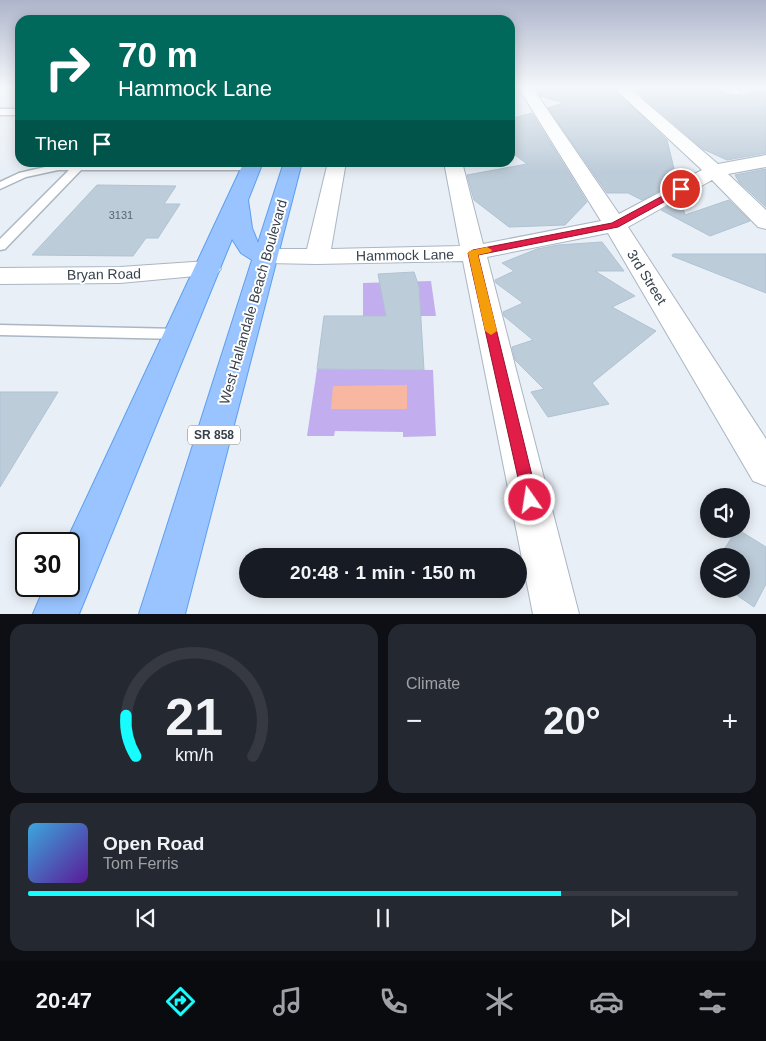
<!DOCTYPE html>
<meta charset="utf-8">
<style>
:root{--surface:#171b24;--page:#242831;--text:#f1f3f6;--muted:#9ea1a6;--line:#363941;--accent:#17fdff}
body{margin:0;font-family:Arial,sans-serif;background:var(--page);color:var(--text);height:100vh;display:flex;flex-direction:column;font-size:19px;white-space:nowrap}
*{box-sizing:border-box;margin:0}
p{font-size:16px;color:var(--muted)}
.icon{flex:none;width:28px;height:28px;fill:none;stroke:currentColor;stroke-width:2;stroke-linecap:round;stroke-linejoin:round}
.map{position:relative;height:614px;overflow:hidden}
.panel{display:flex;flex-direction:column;gap:10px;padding:10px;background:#0d0f14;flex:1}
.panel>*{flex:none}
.top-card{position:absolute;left:15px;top:15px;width:500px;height:152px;border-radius:15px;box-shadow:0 2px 12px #0003;background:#00695c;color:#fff;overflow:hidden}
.controls{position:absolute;left:700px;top:488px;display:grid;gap:10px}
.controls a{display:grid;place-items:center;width:50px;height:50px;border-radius:50%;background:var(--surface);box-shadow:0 2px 12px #0003;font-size:25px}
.speed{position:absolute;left:15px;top:532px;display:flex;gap:10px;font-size:25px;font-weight:700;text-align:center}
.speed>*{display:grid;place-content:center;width:65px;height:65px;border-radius:50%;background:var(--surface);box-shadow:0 2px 12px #0003;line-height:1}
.speed .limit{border:2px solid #111;border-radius:8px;background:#fff;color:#111}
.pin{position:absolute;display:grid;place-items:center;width:42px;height:42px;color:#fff;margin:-21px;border:2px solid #fff;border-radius:50%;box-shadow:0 1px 5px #0007}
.me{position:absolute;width:55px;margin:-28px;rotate:347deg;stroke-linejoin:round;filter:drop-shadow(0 0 4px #0008)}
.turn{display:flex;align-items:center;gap:18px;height:105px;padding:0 20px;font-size:22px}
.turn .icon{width:65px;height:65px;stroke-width:2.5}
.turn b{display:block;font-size:35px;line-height:42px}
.then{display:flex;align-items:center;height:48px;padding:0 20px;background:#0003;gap:10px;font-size:19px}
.big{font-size:38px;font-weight:800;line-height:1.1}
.panel .widget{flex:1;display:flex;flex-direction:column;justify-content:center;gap:8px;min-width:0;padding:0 18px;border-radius:15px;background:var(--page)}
.panel .dial{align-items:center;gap:0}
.dial svg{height:130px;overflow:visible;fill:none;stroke:var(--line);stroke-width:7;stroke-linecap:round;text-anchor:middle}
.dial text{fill:var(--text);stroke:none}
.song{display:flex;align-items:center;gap:15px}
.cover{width:60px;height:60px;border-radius:8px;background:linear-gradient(135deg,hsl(200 70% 55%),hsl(270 70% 35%))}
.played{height:5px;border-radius:2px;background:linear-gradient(90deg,var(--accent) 75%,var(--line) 75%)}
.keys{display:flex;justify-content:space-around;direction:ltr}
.heat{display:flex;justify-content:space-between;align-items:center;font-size:28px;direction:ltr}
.panel .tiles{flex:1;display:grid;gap:10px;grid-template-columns:1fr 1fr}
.widget:last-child{grid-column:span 2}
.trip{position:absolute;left:239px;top:548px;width:288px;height:50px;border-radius:25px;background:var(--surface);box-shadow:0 2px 12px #0003;font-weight:800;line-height:50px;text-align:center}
.dock{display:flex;height:80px;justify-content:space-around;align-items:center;background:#090b0e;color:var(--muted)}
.dock .icon{width:35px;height:35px}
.dock .selected{color:var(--accent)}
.dock b{font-size:22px;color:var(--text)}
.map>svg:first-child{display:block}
.green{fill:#c2aeee}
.water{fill:#f8b7a0}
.building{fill:#bdccd9;stroke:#afc3d5}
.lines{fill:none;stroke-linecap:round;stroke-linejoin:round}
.service-casing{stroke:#aab6c3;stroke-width:3}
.minor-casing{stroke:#aab6c3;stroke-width:2}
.primary-casing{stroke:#5c9ef1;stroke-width:2}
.service{fill:#fff;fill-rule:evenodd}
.minor{fill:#fff;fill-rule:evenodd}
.primary{fill:#99c4ff;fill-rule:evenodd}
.route{fill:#e11d48;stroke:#92132f}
.slow{fill:#f59e0b}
.labels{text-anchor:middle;stroke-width:4;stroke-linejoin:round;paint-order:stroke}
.number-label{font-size:11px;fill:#58646e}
.shield{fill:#fff;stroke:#727a81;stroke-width:1}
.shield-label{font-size:12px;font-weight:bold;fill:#36414b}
.street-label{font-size:14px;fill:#36414b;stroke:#fff}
</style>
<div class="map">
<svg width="766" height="614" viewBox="0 0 766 614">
<rect width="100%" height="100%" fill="#e9eff6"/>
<path class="green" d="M431,281L436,316H363V283Z
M317,369L433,370L436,436L403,437V432L335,431L334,436H307Z"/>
<path class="water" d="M407,385V409H331L333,386Z"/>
<path class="building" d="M534,86H611L667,140L677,181L642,200L628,193H607L548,108L564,103L540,96Z
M630,86H712L734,96L744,95L766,86V153L727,160L703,149Z
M532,113L587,202L565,225L509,227L474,200L467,175L527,164L510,151V119Z
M766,169V207L739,182L735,175Z
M97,185L176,186L164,204H180L158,238H146L133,256L32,255Z
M681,200L685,215L729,200L750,221L710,236L661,210Z
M602,242L624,271H595L635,296L612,307L656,331L592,383L609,404L548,417L531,392L544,389L515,360L512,347L533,340L504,316L503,312L523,303L496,283L495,280L514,271L502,263L537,249L558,245Z
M673,254H766V293L672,256Z
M414,272L419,287L424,370L317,369L324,316H386L378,274Z
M0,392H58L0,487Z
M737,529L766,547V584L754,607L728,589H741V556H720Z"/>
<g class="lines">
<g class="service-casing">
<path id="service" d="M0,109H20V115H0Z
M58,164H252L257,167L252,170H81L5,249L0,250V239L69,170H58L26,177L0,189V182L19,173Z
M0,325L179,329L185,330L187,334L185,338L179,339L0,335Z"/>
</g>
<g class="minor-casing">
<path id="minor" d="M518,87H532L619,214L702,170L613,87H628L718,164L766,155V167L728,174L766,210V229L758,227L712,180L628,227L766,439V486L753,481L608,233L487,257L579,614H533L463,261L317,264L266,263L257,261L254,256L257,251L266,249H307L328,162H346L331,249L460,246L444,162H462L483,244L601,221Z
M720,87H736L741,91L739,94C732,96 724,93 720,87Z
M208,261L217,264L221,269L217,274L120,283L0,284V268L120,267Z"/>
</g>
<g class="primary-casing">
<path id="primary" d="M244,162H263L248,200L252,228L258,243L284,162H302L185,614H139L252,260L241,253L232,239L79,614H33L45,586H69V544H65Z"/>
</g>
<use href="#service" class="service"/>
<use href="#minor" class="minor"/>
<use href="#primary" class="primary"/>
</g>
<linearGradient id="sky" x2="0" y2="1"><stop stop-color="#aeb5cb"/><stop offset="0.51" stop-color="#f5f8fb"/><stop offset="1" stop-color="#f5f8fb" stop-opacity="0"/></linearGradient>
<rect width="766" height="172" fill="url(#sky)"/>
<path class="route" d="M681,186L684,187V191L618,227L478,255L538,500L536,505L530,507L524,505L468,253L473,250L612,223Z"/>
<path class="slow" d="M487,247L492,250L491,252L478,255L497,331L491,335L485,331L468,253L469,251Z"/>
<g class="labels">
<g class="number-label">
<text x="121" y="219">3131</text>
</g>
<rect class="shield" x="188" y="425.5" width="52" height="19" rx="4"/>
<g class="shield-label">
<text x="214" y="439">SR 858</text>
</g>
<g class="street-label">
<text transform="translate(405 255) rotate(-1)" y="5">Hammock Lane</text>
<text transform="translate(104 274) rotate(-1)" y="5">Bryan Road</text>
<text transform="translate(647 277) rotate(58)" y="5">3rd Street</text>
<text transform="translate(253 302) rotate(-74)" y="5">West Hallandale Beach Boulevard</text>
</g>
</g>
</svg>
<div class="controls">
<a><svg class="icon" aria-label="sound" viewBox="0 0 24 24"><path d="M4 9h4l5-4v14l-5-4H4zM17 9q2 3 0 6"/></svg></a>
<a><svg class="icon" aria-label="layers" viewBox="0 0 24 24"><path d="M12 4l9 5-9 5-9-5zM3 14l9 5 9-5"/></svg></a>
</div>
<div class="speed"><div class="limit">30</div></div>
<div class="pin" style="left:681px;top:189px;background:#d93025"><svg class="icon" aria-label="arrive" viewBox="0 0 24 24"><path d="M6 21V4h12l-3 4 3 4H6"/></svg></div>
<svg class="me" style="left:530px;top:500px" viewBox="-20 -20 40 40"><circle r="17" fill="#e11d48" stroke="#fff" stroke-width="3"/><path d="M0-11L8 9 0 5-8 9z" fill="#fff"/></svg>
<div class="trip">20:48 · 1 min · 150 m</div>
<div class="top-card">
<div class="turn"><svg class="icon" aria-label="right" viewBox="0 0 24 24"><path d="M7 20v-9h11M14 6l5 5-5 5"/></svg><div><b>70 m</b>Hammock Lane</div></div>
<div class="then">Then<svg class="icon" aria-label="arrive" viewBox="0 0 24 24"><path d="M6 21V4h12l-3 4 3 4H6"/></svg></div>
</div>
</div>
<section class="panel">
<div class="tiles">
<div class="widget dial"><svg viewBox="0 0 100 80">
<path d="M14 69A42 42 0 1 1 86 69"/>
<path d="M14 69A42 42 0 0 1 8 44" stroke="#17fdff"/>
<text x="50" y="56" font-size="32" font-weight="700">21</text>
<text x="50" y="72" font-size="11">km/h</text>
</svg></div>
<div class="widget"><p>Climate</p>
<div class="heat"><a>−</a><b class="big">20°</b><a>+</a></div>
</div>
<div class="widget">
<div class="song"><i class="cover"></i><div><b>Open Road</b><p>Tom Ferris</p></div></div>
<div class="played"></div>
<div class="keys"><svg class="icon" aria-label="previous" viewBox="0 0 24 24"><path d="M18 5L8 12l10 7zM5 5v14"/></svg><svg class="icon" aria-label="pause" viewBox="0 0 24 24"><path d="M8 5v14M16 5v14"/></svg><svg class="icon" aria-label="next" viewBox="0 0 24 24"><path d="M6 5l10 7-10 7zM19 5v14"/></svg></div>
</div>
</div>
</section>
<nav class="dock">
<b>20:47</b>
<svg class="icon selected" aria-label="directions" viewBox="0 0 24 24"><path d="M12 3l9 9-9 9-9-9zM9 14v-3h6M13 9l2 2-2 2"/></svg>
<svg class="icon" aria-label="music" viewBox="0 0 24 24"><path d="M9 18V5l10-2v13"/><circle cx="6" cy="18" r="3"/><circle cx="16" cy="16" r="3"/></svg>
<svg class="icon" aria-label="phone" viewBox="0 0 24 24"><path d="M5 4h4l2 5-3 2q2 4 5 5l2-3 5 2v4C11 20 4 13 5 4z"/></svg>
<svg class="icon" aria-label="climate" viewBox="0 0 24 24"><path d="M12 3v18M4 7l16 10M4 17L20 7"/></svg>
<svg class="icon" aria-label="car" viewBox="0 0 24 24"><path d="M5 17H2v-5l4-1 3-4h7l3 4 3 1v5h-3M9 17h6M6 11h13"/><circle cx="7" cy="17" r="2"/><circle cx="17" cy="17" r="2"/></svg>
<svg class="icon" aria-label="filters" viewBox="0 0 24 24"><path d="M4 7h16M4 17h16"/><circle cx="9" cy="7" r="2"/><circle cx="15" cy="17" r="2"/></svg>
</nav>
